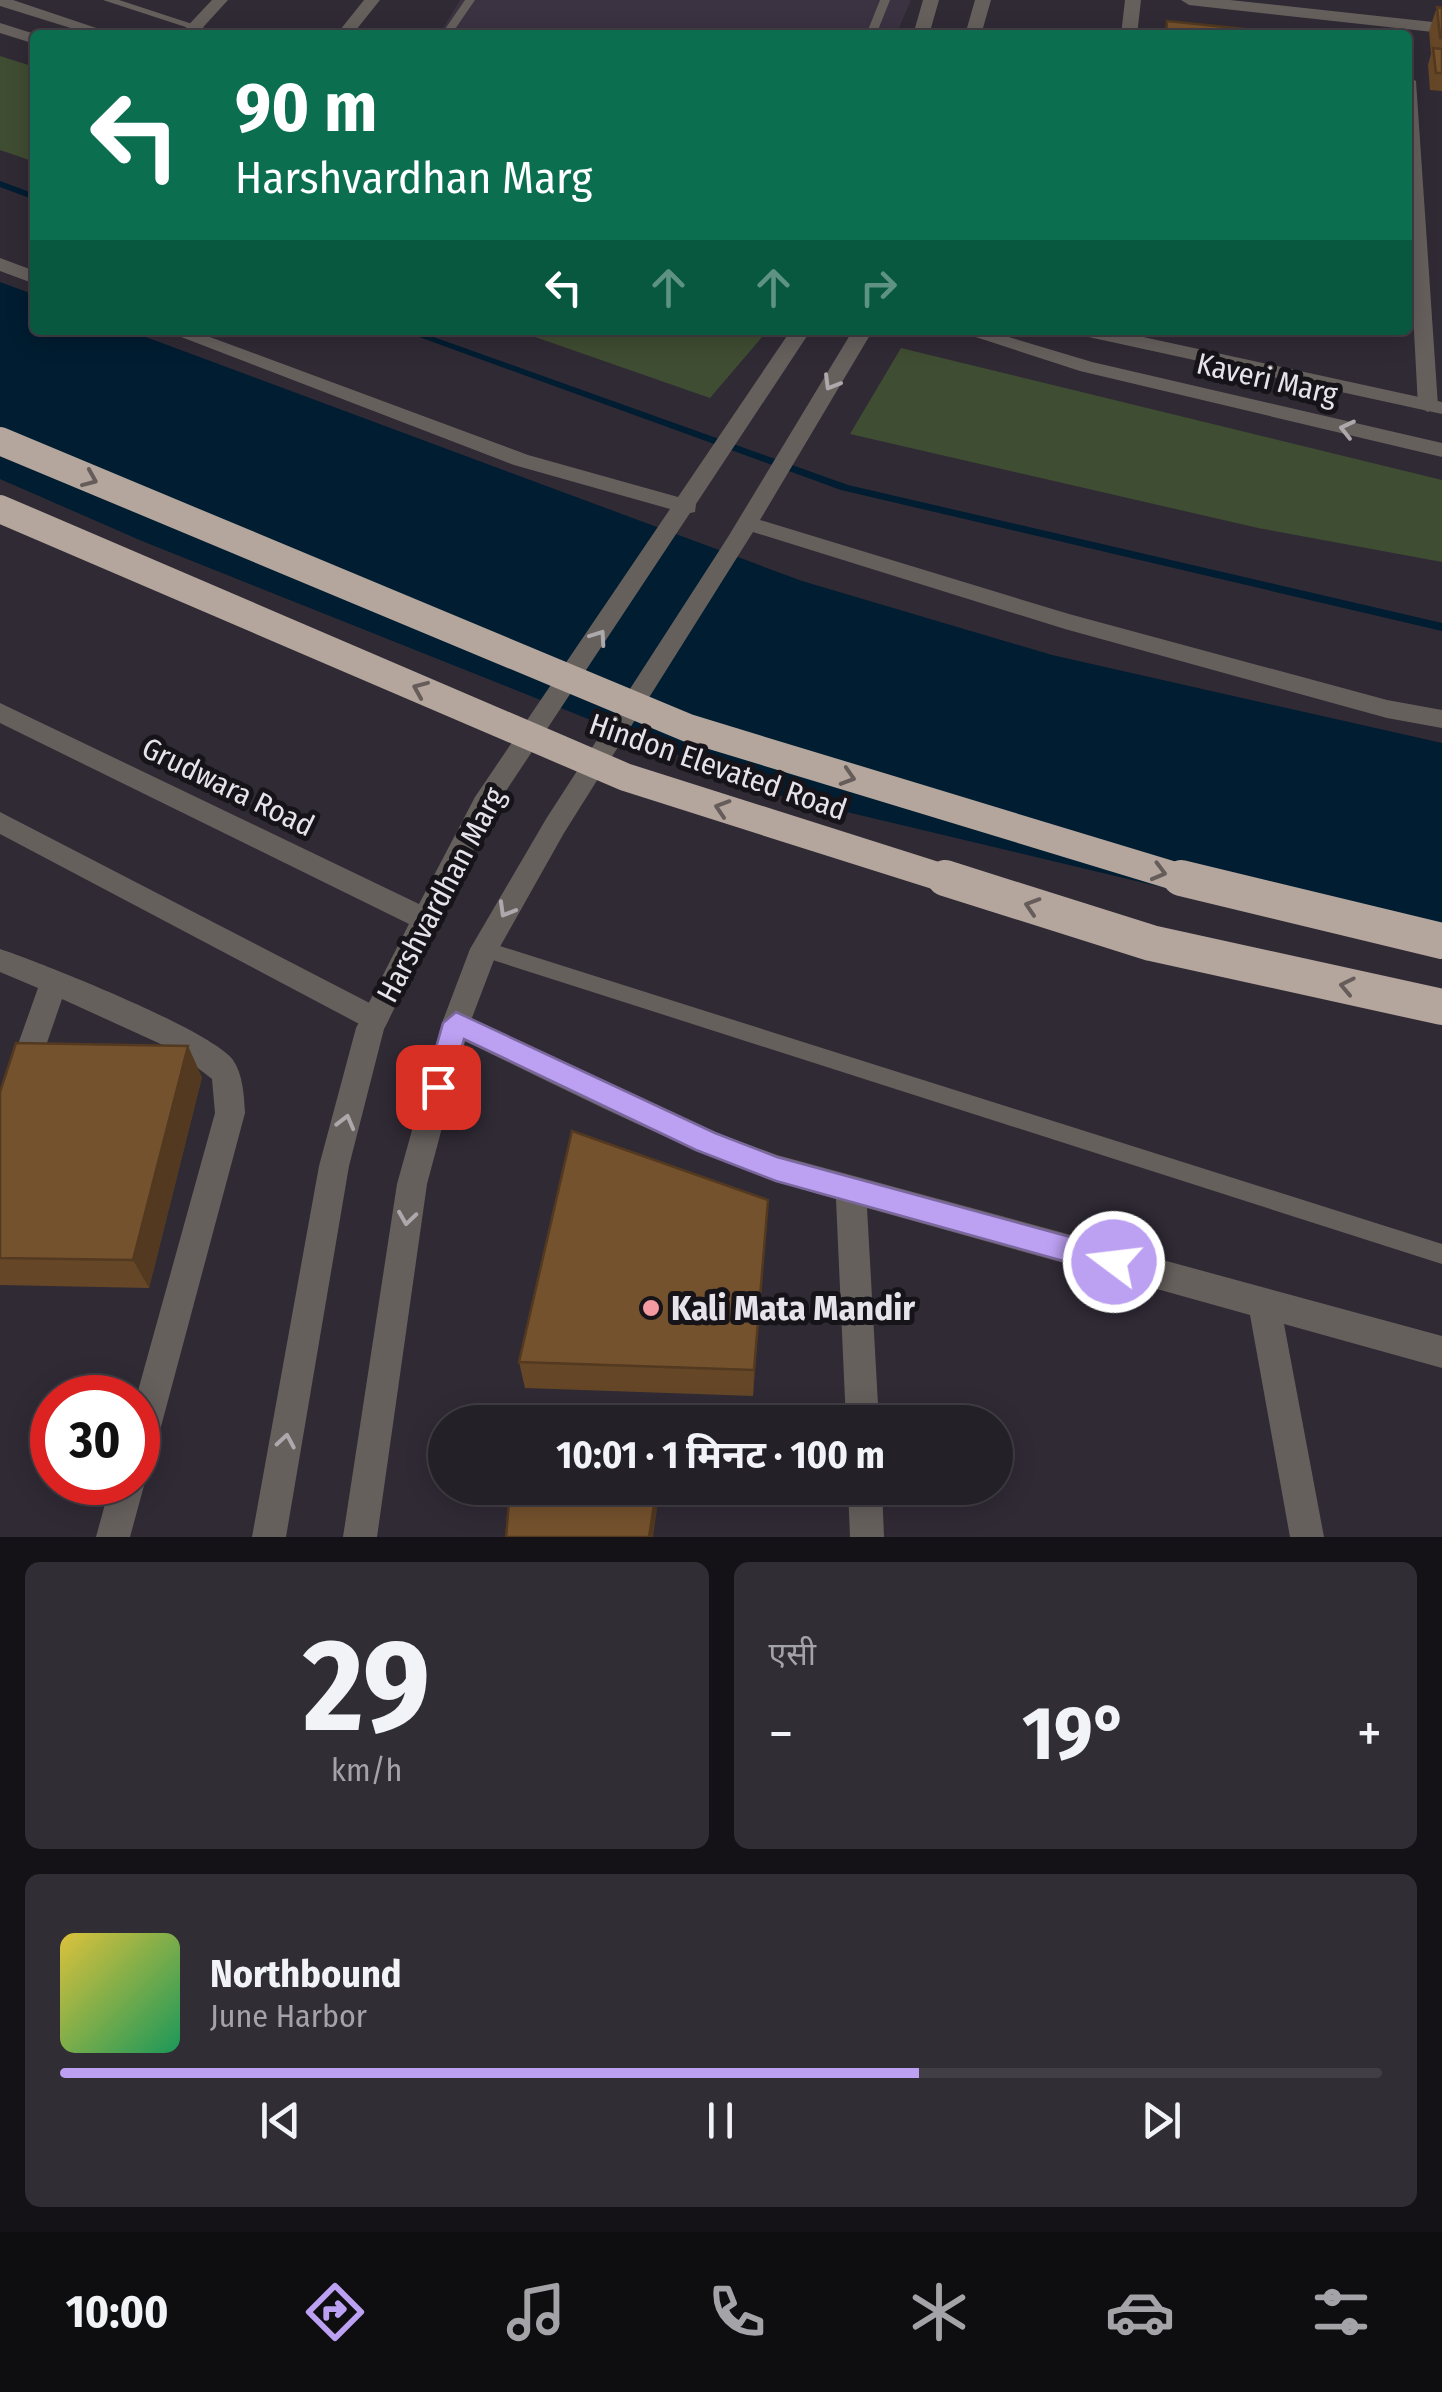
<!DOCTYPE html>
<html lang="hi">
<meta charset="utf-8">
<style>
:root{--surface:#242028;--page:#302d34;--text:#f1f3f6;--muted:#a3a3a8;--line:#413e45;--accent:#bca0f2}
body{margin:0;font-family:"Fira Sans Condensed","Noto Sans Devanagari",sans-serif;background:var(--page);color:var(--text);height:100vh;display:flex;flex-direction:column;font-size:38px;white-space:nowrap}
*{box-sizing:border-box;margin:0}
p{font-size:32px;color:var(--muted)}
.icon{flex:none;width:55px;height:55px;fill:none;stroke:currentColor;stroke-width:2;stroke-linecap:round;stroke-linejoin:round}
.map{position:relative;height:1537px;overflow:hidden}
.side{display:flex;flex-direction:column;gap:25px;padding:25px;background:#141216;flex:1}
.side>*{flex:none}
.guide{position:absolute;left:30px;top:30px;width:1382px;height:305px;border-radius:10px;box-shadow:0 5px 25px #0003,0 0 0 2px var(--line);background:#0b6e4f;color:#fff;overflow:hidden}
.speed{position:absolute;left:30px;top:1375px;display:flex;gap:20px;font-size:50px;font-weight:700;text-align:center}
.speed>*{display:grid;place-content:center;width:130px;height:130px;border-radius:50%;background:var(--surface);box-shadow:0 5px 25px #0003,0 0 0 2px var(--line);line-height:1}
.speed .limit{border:15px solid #d22;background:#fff;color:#111}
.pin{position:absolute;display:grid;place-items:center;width:85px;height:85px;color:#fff;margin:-42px;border-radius:20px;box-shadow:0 5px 15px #0006}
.me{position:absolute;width:110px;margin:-55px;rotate:285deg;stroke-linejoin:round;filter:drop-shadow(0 0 8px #0008)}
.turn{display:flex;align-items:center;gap:35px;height:210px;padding:0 40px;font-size:45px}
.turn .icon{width:130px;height:130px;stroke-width:2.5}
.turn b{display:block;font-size:70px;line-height:85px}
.lanes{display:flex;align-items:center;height:95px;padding:0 40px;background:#0003;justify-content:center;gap:50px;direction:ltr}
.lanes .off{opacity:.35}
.big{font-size:75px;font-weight:700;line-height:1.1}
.side .widget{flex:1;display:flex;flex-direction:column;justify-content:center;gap:15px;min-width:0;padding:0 35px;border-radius:15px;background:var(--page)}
.side .dial{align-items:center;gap:0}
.dial b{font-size:130px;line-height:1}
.song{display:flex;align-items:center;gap:30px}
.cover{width:120px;height:120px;border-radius:15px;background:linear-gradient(135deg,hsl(50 70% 55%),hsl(150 70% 35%))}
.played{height:10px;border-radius:5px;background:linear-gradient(90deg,var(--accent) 65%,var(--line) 65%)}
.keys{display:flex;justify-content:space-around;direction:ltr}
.heat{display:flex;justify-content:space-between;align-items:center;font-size:55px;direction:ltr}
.side .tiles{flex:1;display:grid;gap:25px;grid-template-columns:1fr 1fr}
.widget:last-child{grid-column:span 2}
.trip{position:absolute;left:428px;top:1405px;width:585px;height:100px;border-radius:50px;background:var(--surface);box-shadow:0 5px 25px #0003,0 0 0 2px var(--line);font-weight:700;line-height:100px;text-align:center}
.menu{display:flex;height:160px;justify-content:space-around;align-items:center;background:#0e0d10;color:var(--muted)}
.menu .icon{width:70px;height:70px}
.menu .on{color:var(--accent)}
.menu b{font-size:45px;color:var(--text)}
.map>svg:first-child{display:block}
.built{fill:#3b3242}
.green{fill:#3f4d32}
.water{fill:#001d31}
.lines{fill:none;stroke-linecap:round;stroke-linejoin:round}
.stream{fill:#001d31;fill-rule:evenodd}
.service{fill:#66605d;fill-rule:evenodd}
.minor{fill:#66605d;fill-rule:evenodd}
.tertiary{fill:#66605d;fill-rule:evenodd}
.motorway-bridge-far1{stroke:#b4a69d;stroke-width:28}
.motorway-bridge{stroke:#b4a69d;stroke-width:36}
.wall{fill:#654728}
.shaded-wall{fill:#523920}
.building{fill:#75522e;stroke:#523920;stroke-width:2.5}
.oneway{stroke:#ada8ab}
.oneway2{stroke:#665d5b}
.route{fill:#bca0f2;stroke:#7a689d;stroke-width:2.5}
.poi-dot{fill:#f49aa1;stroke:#171419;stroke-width:4}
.labels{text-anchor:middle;stroke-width:10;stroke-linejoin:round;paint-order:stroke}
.street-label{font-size:30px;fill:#e7e3ea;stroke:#171419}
.near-poi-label{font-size:35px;font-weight:bold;fill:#e7e3ea;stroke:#171419;text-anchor:start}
</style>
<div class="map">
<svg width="1442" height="1537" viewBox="0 0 1442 1537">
<rect width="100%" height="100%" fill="#302a35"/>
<path class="built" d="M460,0H911L896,35H439Z"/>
<path class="green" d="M0,56L35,67V162L0,150Z
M515,330H768L710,398Z
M901,348L1442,480V562L1258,528L850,434Z"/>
<path class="water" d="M0,282L35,295V330H127L802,581L1052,655L1442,743V954L784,797L142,541L0,479Z"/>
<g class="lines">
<path class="stream" d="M0,181L35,194V200L0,187Z
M400,330H414L848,485L1442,623V631L841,490Z"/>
<path class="service" d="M103,0H119L226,35H210Z
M465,0H475L451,35H441Z
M880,0H890L876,35H866Z
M484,941L1442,1244V1264L477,955L474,949L477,943Z"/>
<path class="minor" d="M212,0H228L196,35H179Z
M364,0H380L352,35H336Z
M1125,0H1141L1137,35H1121Z
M1181,0H1230L1442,23V33L1189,5Z
M1408,76L1416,81L1438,406L1428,412L1418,406L1408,219Z
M0,812L385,1011L389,1019L385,1027L375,1031L365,1027L0,834Z
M0,949C42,963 211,1030 233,1060C243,1075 244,1095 245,1113L155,1449L150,1461L138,1466L136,1398L215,1113L212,1079L176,1051L62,999L15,1136L10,1145L0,1149V1095L38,988L0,972Z
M456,1011L717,1133L777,1155L1442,1336V1368L1284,1324L1324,1537H1290L1250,1315L867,1208L879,1422H846L836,1199C699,1161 574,1093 446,1032L442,1023L446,1014Z
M138,1469L145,1482L130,1537H96L111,1482H138Z
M848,1488H882L884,1537H850Z"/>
<path class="tertiary" d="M0,0H13L117,35H93L0,6Z
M923,0H939L929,35H913Z
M975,0H991L981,35H965Z
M0,23L38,35H35V44L0,33Z
M0,258L35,271V284L0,271Z
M163,330H191L528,455L678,497L791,330H811L696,504L695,512L690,513L494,809L384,1029L349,1166L286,1537H252L319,1166L356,1028L409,924L0,723V703L419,904L475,797L670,509L514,465Z
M853,330H873L760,520L1069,614L1387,700L1442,710V728L1387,718L1065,629L753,532L564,833L497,952L470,1023L427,1184L377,1537H343L397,1184L442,1023L470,949L546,819L728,537Z
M954,330H985L1092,362L1442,443V457L1080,371Z
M1074,330H1111L1442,402V414L1084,336Z"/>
<path class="motorway-bridge-far1" d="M0,441L688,728L1191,881
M0,509L625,777L953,881"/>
<path class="motorway-bridge" d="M945,878L1151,943L1442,1007
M1181,878L1442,941"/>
</g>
<path class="wall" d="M1437,7L1442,8V91L1430,90L1428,65L1431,54L1429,31Z
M202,1077L149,1288L0,1285V1092Z
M768,1200L753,1396L525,1388L519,1362Z"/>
<path class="shaded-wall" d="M188,1046L202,1077L149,1288L133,1260Z
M768,1200L766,1229L753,1396L754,1370Z
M656,1492L657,1510L653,1537H649Z"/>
<path class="building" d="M1437,7L1442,8V38H1440Z
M1167,21L1274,32V35H1166Z
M1280,30L1326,35H1280Z
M1433,48L1442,49V73H1436Z
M16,1043L188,1046L133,1260L0,1258V1092Z
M572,1131L768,1200L754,1370L519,1362Z
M510,1490L656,1492L649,1537H506Z"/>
<defs><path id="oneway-chevron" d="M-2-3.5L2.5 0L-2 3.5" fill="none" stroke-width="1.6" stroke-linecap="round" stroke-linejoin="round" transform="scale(2.5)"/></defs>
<g class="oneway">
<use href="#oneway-chevron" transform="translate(831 383) rotate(121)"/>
<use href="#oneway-chevron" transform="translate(1347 429) rotate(-167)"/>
<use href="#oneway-chevron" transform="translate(599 637) rotate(-55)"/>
<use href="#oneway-chevron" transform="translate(506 910) rotate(120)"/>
<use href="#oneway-chevron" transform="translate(346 1122) rotate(-75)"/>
<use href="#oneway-chevron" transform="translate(407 1218) rotate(98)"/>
<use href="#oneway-chevron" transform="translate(286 1441) rotate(-80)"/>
</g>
<g class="oneway2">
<use href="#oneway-chevron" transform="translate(90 479) rotate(23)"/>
<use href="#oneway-chevron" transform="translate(420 689) rotate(-157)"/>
<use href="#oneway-chevron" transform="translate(848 777) rotate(17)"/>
<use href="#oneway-chevron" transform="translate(722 808) rotate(-162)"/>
<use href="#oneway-chevron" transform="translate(1159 872) rotate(15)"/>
<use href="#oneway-chevron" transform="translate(1032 906) rotate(-162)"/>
<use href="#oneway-chevron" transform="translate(1347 986) rotate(-168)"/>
</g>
<path class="route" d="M456,1012L715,1133L777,1157L1114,1249L1124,1253L1128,1262L1124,1271L1114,1275L776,1181L696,1150L464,1039L448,1095H429L425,1087L443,1023Z"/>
<circle class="poi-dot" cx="651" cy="1308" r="10"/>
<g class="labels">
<g class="street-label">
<text transform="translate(1267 379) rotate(13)" y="10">Kaveri Marg</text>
<text transform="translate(718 767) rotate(19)" y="10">Hindon Elevated Road</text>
<text transform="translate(228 787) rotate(26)" y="10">Grudwara Road</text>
<text transform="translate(441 895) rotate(-62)" y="10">Harshvardhan Marg</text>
</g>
<g class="near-poi-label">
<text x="671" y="1320">Kali Mata Mandir</text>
</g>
</g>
</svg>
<div class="speed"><div class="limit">30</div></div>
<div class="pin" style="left:438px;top:1087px;background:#d93025"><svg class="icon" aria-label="arrive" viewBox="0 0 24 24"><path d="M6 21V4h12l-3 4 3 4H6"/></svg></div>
<svg class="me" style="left:1114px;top:1262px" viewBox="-20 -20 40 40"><circle r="17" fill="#bca0f2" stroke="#fff" stroke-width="3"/><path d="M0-11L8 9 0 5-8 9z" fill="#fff"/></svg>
<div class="trip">10:01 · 1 मिनट · 100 m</div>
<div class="guide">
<div class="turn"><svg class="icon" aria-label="left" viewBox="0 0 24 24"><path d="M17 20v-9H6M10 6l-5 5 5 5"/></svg><div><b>90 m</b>Harshvardhan Marg</div></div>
<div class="lanes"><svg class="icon" aria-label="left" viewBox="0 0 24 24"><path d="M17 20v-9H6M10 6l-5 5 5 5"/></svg><svg class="icon off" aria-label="ahead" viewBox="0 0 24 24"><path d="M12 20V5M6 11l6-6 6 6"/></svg><svg class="icon off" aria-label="ahead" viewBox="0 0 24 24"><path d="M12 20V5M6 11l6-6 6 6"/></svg><svg class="icon off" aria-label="right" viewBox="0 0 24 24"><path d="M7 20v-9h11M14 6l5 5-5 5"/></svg></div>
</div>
</div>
<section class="side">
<div class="tiles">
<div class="widget dial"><b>29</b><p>km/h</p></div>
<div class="widget"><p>एसी</p>
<div class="heat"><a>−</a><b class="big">19°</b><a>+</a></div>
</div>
<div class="widget">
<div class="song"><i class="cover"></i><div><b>Northbound</b><p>June Harbor</p></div></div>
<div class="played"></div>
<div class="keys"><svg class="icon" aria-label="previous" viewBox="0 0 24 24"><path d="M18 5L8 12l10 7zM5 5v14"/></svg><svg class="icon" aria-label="pause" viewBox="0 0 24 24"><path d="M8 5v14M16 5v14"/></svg><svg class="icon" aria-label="next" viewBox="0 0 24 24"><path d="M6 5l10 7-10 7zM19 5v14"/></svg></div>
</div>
</div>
</section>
<nav class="menu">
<b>10:00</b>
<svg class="icon on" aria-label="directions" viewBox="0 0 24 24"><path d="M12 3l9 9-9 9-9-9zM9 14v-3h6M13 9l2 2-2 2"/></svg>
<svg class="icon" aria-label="music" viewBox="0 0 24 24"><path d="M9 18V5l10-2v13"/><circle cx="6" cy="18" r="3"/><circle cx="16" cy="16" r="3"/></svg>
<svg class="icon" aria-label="phone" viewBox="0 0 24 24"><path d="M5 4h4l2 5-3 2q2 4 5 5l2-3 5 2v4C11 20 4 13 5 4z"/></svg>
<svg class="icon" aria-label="climate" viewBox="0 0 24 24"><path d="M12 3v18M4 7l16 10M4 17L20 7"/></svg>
<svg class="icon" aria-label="car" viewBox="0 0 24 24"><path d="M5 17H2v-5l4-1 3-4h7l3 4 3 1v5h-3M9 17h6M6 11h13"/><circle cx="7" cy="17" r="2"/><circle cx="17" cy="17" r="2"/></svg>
<svg class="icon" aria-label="filters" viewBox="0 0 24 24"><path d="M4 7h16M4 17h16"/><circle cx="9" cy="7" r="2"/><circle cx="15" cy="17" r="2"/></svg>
</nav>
